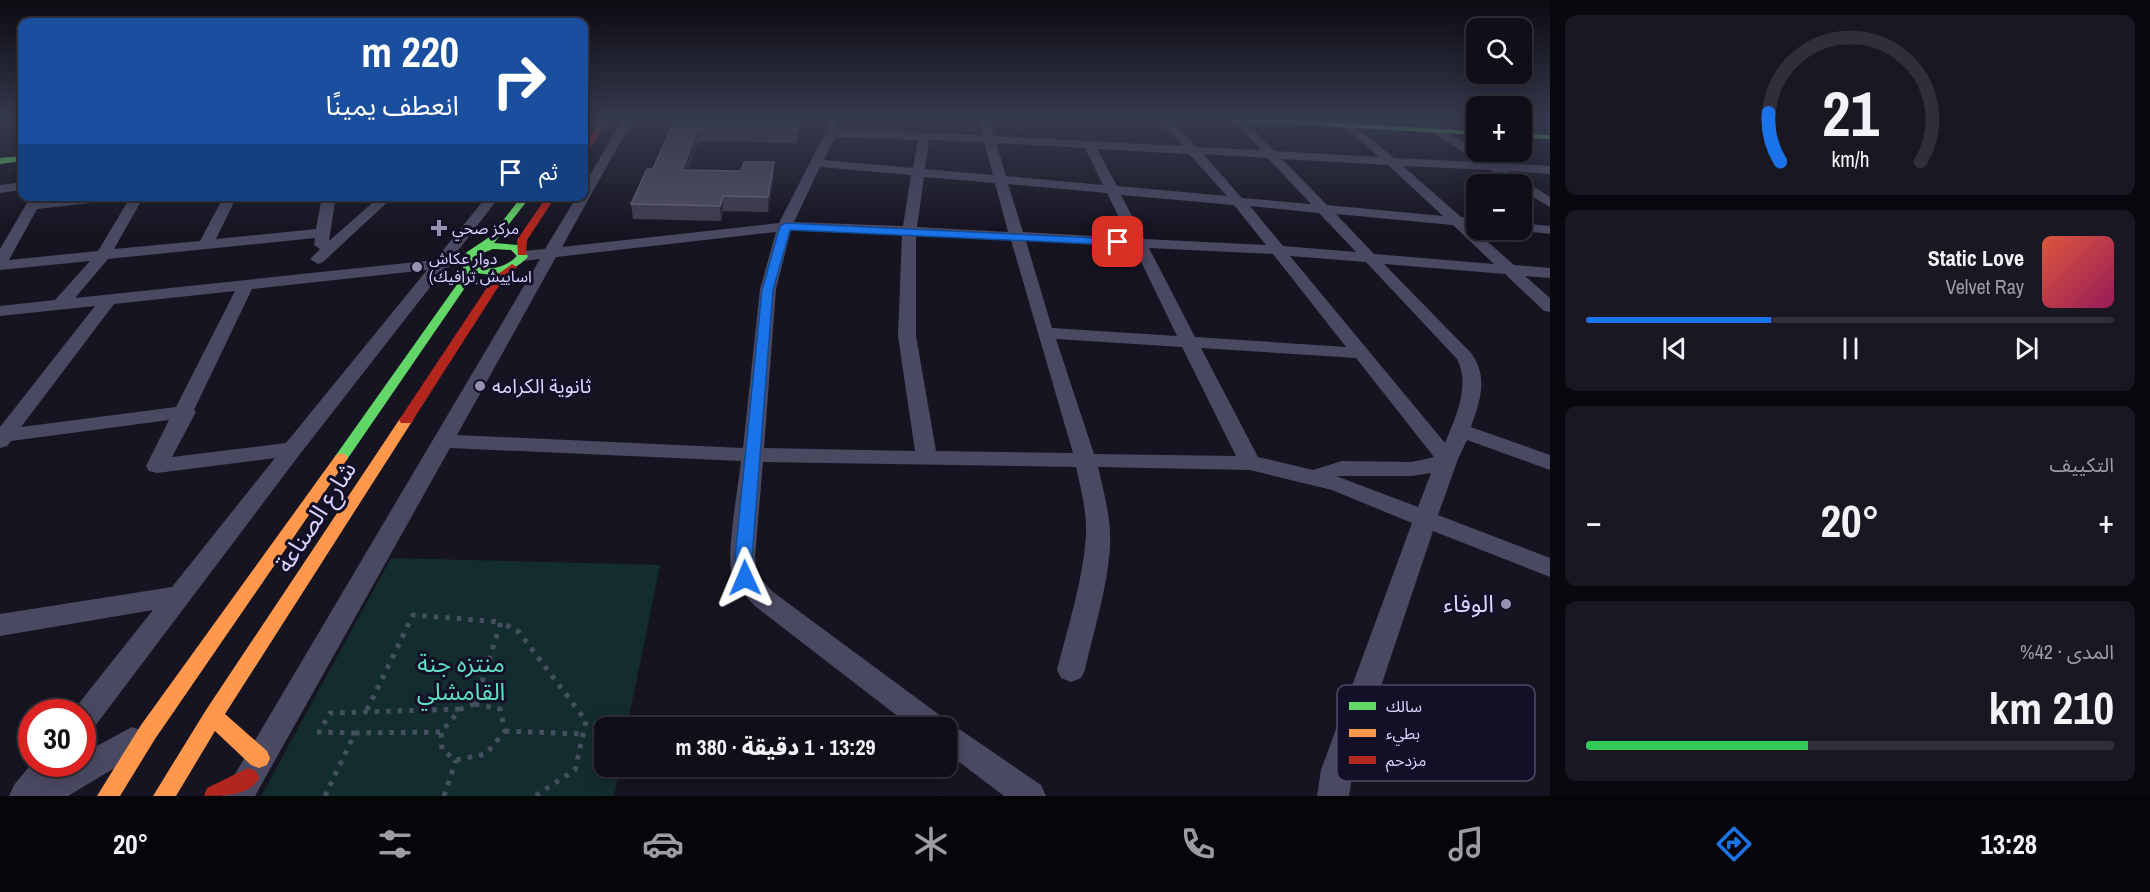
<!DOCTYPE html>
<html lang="ar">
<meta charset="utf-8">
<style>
:root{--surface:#100f19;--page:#191822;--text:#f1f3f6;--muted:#9c9ca2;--line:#302f38;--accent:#1a73e8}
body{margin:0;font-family:"Archivo Narrow","Noto Sans Arabic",sans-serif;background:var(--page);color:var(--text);direction:rtl;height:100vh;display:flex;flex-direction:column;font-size:22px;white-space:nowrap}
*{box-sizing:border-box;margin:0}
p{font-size:20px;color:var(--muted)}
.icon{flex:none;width:33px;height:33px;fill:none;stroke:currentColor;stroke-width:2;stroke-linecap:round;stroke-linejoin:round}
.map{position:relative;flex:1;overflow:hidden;direction:ltr}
.details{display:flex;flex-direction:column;gap:15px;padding:15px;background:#09080e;width:600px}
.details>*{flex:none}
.top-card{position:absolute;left:18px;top:18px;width:570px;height:183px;border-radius:12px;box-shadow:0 3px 15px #0003,0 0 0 2px var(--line);direction:rtl;background:#1a4fa0;color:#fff;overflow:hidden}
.buttons{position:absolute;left:1466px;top:18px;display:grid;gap:12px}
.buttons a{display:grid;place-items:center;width:66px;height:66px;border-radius:12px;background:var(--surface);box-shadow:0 3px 15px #0003,0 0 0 2px var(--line);font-size:30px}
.speed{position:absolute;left:18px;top:699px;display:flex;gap:12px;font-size:30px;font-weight:700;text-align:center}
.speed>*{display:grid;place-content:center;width:78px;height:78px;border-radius:50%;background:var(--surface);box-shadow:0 3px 15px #0003,0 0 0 2px var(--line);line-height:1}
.speed .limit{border:9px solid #d22;background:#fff;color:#111}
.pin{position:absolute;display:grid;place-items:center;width:51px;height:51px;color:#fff;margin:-26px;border-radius:12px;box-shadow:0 3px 9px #0006}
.me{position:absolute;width:66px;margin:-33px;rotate:359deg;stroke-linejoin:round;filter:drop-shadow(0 0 4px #0008)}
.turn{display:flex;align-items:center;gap:21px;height:126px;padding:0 30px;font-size:27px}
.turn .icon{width:78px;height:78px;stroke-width:2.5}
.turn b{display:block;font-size:42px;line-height:51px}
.then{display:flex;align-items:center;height:57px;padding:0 30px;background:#0003;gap:12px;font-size:22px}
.big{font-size:45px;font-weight:800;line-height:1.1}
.details .tile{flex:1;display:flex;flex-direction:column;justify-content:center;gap:9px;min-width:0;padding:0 21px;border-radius:12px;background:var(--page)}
.details .dial{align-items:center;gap:0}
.dial svg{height:156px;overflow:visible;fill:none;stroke:var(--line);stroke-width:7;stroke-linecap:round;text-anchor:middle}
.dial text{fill:var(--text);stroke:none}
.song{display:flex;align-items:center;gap:18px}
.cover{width:72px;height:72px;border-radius:9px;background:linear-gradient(135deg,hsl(10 70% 55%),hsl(330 70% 35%))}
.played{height:6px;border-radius:3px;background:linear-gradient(90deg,var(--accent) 35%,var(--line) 35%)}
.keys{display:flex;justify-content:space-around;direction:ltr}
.heat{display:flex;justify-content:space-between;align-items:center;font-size:33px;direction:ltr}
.charge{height:9px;border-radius:4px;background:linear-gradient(90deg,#34c759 42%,var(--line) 0)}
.trip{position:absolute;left:594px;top:717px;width:363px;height:60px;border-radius:12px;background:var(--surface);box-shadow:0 3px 15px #0003,0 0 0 2px var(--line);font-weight:800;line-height:60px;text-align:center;direction:rtl}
.tab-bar{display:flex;height:96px;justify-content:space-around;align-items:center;background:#06060a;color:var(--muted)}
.tab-bar .icon{width:42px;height:42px}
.tab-bar .selected{color:var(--accent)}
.tab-bar b{font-size:27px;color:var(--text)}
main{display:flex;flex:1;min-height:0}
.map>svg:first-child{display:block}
.green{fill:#132c2d}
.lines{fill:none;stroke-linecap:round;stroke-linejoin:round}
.path{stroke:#44505f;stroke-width:5;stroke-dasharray:4.5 7;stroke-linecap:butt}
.street{fill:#4a4962;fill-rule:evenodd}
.fast{fill:#63d668;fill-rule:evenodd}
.slow{fill:#ff974d;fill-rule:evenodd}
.jam{fill:#b3261e;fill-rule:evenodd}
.wall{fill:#403d50}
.shaded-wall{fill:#282635}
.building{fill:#504e63;stroke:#66637b;stroke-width:1.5}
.route{fill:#1a73e8;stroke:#114b97;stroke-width:1.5}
.poi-dot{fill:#9591b1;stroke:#130f26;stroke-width:2}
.labels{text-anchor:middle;stroke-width:6;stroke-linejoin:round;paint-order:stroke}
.far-poi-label{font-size:16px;fill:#d9d4ff;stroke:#130f26;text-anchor:start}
.poi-label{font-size:20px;fill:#d9d4ff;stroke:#130f26;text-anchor:start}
.near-street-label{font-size:24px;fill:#d9d4ff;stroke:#130f26}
.near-poi-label{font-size:24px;fill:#d9d4ff;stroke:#130f26;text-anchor:end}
.near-park-label{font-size:24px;fill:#5fe0c0;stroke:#130f26}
.key{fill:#130f26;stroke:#4e4a67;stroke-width:1.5}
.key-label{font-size:16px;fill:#d9d4ff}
</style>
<main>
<section class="details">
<div class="tile dial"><svg viewBox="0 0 100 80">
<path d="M14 69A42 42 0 1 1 86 69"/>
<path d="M14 69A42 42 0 0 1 8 44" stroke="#1a73e8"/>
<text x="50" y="56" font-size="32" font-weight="700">21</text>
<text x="50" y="72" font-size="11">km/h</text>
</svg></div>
<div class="tile">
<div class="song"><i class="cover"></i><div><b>Static Love</b><p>Velvet Ray</p></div></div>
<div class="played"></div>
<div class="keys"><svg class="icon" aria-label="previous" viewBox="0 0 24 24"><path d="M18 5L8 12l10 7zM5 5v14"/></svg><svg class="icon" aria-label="pause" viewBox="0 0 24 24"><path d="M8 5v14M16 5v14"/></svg><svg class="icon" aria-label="next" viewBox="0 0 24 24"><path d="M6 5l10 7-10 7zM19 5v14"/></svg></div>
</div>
<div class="tile"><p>التكييف</p>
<div class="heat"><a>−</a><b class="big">20°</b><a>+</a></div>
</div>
<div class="tile"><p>المدى · 42%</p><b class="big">210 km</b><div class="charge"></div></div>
</section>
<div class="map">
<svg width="1550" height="796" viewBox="0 0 1550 796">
<rect width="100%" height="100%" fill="#161421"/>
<path class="green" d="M391,558L660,565L627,727L604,728V766L620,767L614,796H261Z"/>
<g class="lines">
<path class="path" d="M475,704L501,622L519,632L586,721L575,770L535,796
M475,704L500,709L505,731L486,754L456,760L442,750L441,732L461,709Z
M367,710L413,615L501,622
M505,731L583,734
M355,733L441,732
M325,796L355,733L319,732L330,713L461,709
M444,796L456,760"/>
<path class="street" d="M623,119H633L562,247L779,223L825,133L828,119H838L837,130L982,135L978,119H988L994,136L1183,146L1160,119H1171L1196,147L1261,150L1232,119H1243L1274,151L1379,157L1335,119H1346L1394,158L1478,162L1413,119H1425L1496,163L1550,166V174L1509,171L1550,197V207L1521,190V184H1512L1490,170L1403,166L1461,217L1476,219V227H1471L1514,265L1550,268V278L1525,276L1550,298V312L1544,311L1505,274L1384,264L1471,353C1489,378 1480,400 1471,427L1550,455V470L1467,440L1458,459L1438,515L1550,558V577L1433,531L1353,770L1349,796H1317L1321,770L1412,523L1332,490L1250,470L1098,467C1103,489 1109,510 1110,532C1112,573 1094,629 1085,670L1081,678L1071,682L1061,678L1057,670C1068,626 1083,581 1086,535C1087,513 1081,489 1076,467L763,462L755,557L757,575L773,592L949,722L1041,785L1046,796H1004L946,752V728H913L755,606C748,598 735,588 732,577C726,549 738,492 741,461L450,448L255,796H222L540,259L523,261L515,256L523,251L545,249L577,196H584V185ZM835,137L918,140L913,168L824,160ZM929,140L984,142L993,175L925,169ZM996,143L1085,148L1103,185L1006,176ZM1097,149L1189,154L1227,196L1117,186ZM1203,154L1268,158L1311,204L1242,198ZM1282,159L1388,165L1443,216L1327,205ZM820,167L911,175L903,226L794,222ZM924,177L995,183L1008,232L917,227ZM1008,184L1107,193L1129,238L1023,232ZM1121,195L1234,205L1266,245L1144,239ZM1250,206L1319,213L1356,252L1283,246ZM1336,214L1453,225L1494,264L1374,254ZM802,229L902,235L898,336L915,451L764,448L776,289L791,230ZM776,232L760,289L743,448L457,435L556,257ZM916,235L1011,240L1073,453L936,451L916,336ZM1026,241L1134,247L1177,336L1052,328ZM1149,248L1273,254L1346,347L1195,337ZM1290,256L1366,262L1457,359C1471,386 1455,418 1445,443ZM1056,339L1182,347L1236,456L1094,454ZM1201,348L1356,358L1434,457L1412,462L1342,461L1313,470L1258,457ZM1431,473L1418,507L1336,476H1412Z
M22,182V190L0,193V185Z
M31,196H44L42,201L79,196H124L118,200L37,209L9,260L98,251L131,196H144L114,249L200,241L224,196H237L216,239L316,229L322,196H336L329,241L380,196H394L323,262L318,264L310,259L320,249L314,245L315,238L108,259L75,298L435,260L487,196H500L450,261L449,267L445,268L300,454L92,730L82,734V712H72L153,610L0,636V614L172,587L275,458L157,473L149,471L146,466L169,420L11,441L7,446L0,448V427L95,306L0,316V306L55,300L90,261L0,270V249ZM427,270L286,443L172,457L196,412L194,410L252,289ZM235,291L176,407L21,427L114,304Z
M1521,223L1550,226V234L1516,230H1521Z
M132,727L143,731L147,741L143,751L68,796H9L14,785L32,763L82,764V754Z"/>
<path class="fast" d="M1236,119H1271L1476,131V135L1239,121Z
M1521,134L1550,135V139L1521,138Z
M22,156V161L0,164V158Z
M522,196H531L494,243L518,245L528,256L527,258C512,273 493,278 473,272V276L346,461H336L334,458L336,455L463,276V267L460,264L467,252L491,236ZM493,249L511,250L517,256C504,269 487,272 471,263L475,256Z"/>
<path class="slow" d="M406,416L413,420L225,714L267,751L270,758L267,765L259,768L251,765L215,731L176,796H153L206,710L401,417Z
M341,453L346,455L348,458L346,461L155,739L120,796H97L141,725L336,455Z"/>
<path class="jam" d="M602,119H609L587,152H584V145Z
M547,196H556L527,240L526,255H518L517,240Z
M512,264L517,267L502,281L411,423H401L399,420L494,277Z
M248,768L256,771L259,778C250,796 223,796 204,796L207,788Z"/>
</g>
<path class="wall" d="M675,119H800L797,143L699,141L688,170L774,177L768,212L723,211L721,221L633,219L631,204L653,169Z"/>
<path class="shaded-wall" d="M798,119H800L797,143V129Z
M698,128L699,141L682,184V170Z
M774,162V177L768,212V197Z
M723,196V211L721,221L720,206Z"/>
<path class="building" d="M675,119H798L797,129L698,128L682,170L741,171L744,162H774L768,197L723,196L720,206L631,204L647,169H653Z"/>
<linearGradient id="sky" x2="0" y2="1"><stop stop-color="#0c0b12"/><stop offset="0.52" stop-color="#363a4e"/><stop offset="1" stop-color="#363a4e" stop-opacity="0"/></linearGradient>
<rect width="1550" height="230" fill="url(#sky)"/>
<path class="route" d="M785,223L1118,239L1123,242L1118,245L790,230L773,290L752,557L754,578L751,583H739L735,557L762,290L780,226Z"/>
<g class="poi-dot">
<path d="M436 219h6v6h6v6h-6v6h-6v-6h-6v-6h6z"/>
<circle cx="417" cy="267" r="6"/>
<circle cx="480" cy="386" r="6"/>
<circle cx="1506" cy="604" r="6"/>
</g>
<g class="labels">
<g class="far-poi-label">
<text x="452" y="234">مركز صحي</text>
<text x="429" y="264">دوار عكاش<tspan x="429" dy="18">(اساييش٫ترافيك</tspan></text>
</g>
<g class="poi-label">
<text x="492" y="393">ثانوية الكرامه</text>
</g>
<g class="near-street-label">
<text transform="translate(316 517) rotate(-57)" y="8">شارع الصناعة</text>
</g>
<g class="near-poi-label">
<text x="1494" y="612">الوفاء</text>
</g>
<g class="near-park-label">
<text x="461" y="672">منتزه جنة<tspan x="461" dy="28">القامشلي</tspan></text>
</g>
</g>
<rect x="1337" y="685" width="198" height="96" rx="9" class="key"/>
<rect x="1349" y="702" width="27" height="8" fill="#63d668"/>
<rect x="1349" y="729" width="27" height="8" fill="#ff974d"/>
<rect x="1349" y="756" width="27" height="8" fill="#b3261e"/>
<g class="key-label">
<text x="1386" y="712">سالك</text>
<text x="1386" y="739">بطيء</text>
<text x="1386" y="766">مزدحم</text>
</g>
</svg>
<div class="buttons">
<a><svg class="icon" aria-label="search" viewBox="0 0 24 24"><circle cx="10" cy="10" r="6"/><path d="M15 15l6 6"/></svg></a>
<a>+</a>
<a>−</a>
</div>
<div class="speed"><div class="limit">30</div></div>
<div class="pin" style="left:1118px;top:242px;background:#d93025"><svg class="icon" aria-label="arrive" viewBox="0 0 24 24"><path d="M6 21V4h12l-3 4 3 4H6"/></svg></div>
<svg class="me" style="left:745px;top:578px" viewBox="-20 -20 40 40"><path d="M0-17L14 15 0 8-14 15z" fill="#1a73e8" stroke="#fff" stroke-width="4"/></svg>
<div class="trip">13:29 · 1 دقيقة · 380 m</div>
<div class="top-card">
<div class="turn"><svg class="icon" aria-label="right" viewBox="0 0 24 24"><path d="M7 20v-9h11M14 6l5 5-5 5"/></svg><div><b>220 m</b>انعطف يمينًا</div></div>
<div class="then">ثم<svg class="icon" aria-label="arrive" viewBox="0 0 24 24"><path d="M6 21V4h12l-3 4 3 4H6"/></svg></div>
</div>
</div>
</main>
<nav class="tab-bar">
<b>13:28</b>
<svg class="icon selected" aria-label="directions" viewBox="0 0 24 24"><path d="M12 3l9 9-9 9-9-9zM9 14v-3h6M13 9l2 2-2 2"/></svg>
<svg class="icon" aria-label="music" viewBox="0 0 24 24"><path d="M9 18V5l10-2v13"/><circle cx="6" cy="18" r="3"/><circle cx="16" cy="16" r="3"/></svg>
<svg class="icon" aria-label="phone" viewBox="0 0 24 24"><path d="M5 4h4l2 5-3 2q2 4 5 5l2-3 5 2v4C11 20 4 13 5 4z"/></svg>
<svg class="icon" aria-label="climate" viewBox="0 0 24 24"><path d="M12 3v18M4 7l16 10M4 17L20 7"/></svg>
<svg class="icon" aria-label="car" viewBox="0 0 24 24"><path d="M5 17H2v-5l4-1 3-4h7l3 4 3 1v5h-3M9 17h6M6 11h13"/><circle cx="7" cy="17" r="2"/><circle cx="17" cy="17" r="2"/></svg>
<svg class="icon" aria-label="filters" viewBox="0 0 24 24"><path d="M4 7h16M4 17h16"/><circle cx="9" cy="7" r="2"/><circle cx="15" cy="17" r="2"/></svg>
<b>20°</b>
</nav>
